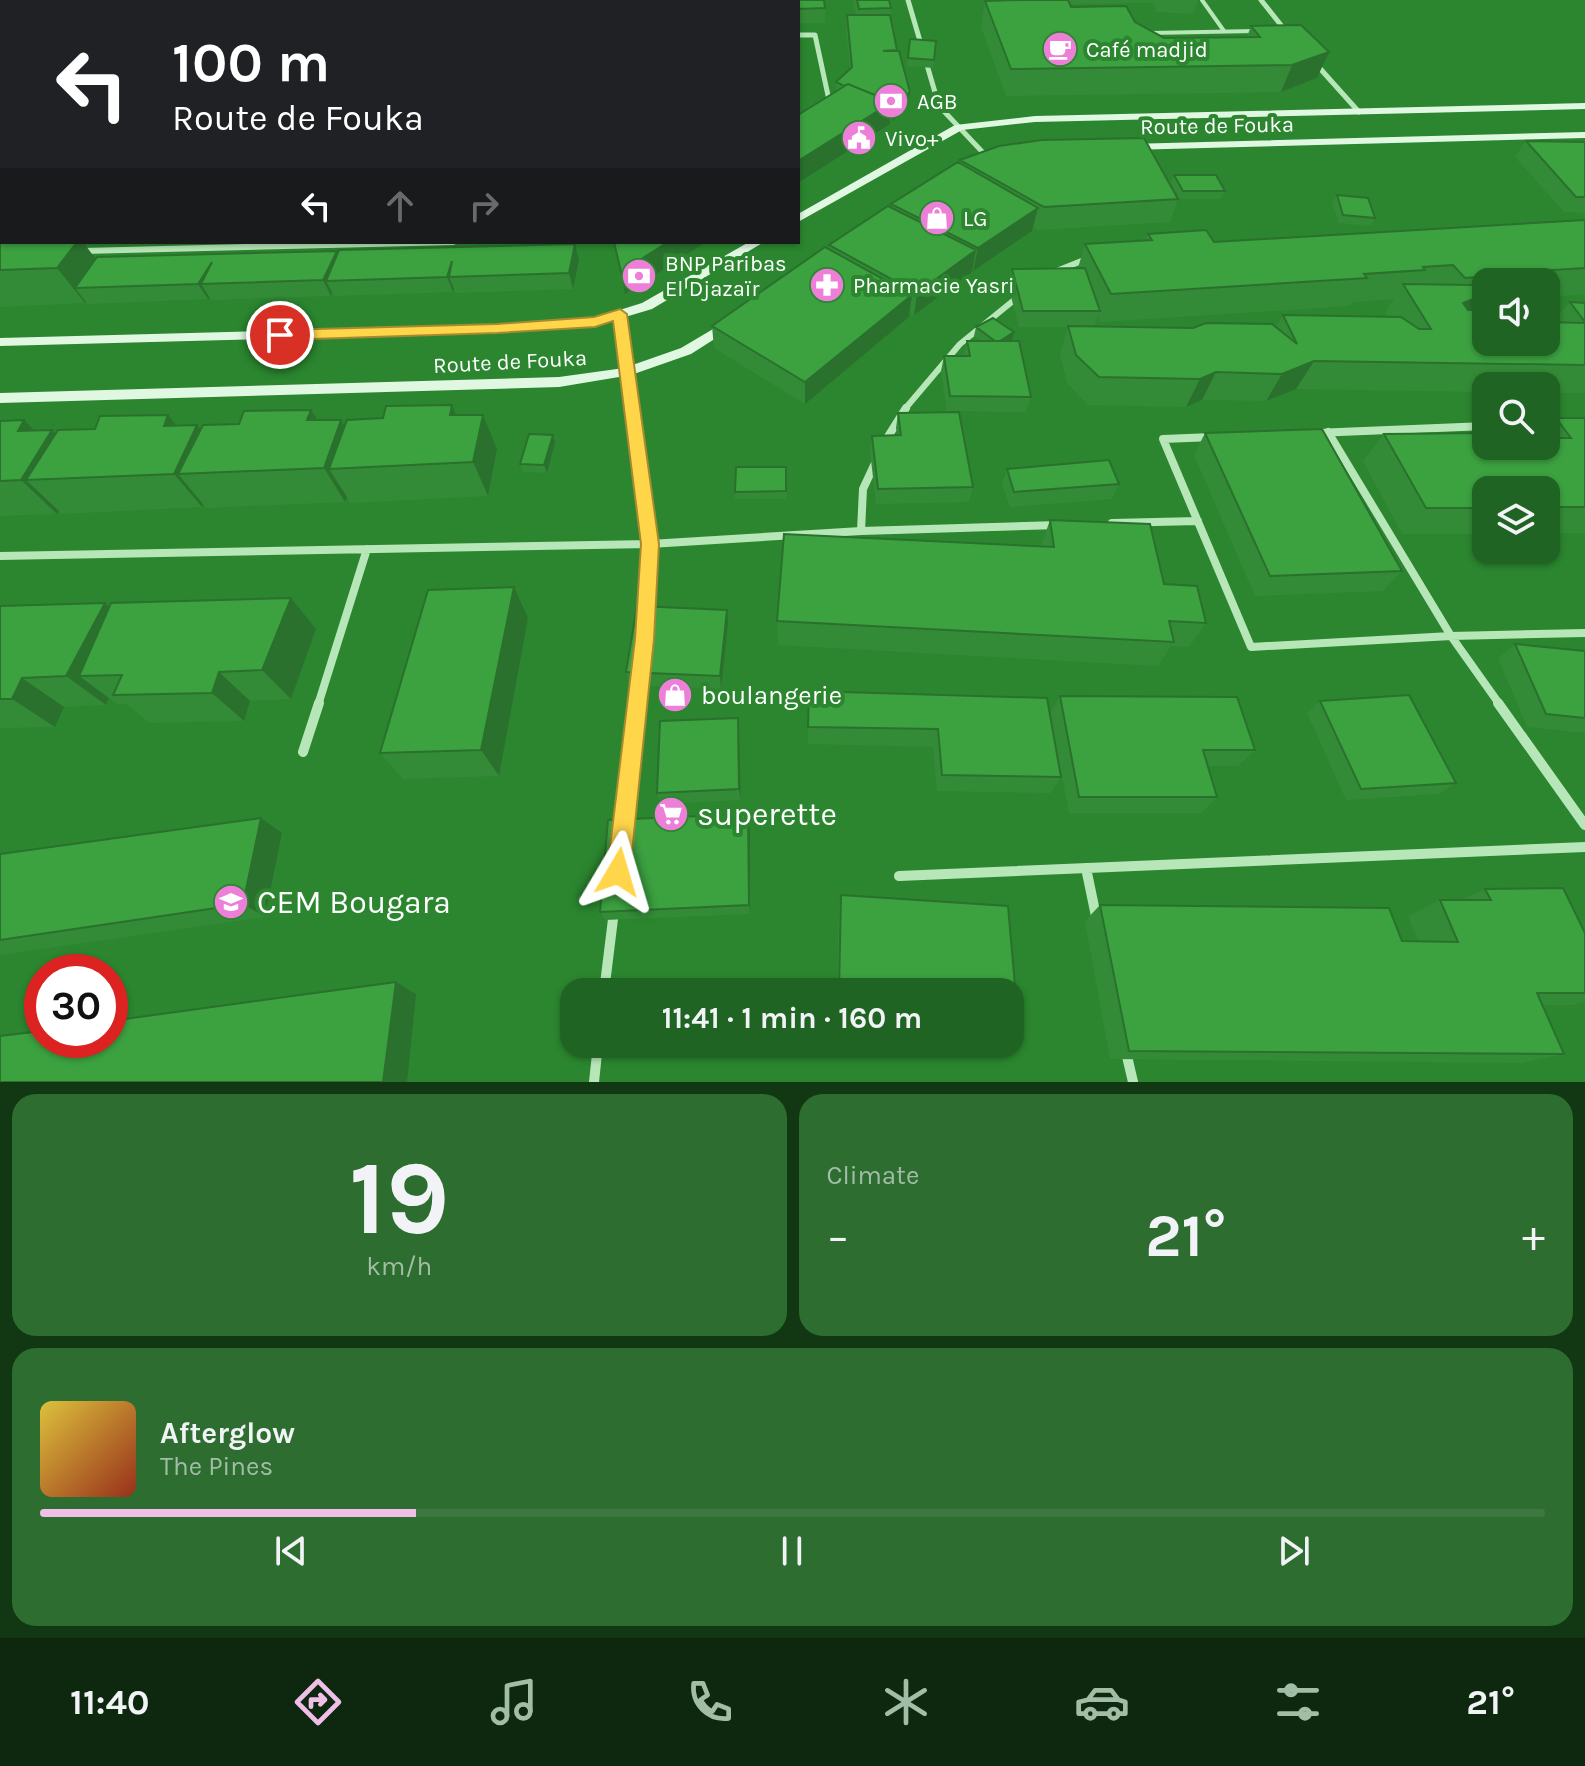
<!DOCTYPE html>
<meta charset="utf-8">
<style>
:root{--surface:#206423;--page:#2d6d30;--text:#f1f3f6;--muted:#a2bda6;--line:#3d7841;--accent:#efbfe8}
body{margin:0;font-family:Karla,sans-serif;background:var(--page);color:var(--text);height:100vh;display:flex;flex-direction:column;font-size:30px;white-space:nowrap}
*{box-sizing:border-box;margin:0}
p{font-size:26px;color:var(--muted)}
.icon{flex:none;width:44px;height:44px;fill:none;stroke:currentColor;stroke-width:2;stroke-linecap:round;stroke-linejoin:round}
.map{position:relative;height:1082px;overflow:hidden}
.drawer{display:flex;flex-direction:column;gap:12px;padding:12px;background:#123713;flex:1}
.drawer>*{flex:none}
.top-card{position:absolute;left:0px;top:0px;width:800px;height:244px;box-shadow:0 2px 6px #0004;background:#202124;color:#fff;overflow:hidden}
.fabs{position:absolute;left:1472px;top:268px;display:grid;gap:16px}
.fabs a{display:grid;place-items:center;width:88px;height:88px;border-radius:16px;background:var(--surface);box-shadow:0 2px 6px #0004;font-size:40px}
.speed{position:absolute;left:24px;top:954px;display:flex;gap:16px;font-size:40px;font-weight:700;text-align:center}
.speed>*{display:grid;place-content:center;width:104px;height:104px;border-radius:50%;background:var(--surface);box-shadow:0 2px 6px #0004;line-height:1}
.speed .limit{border:12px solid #d22;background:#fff;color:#111}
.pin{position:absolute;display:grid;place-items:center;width:68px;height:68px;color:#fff;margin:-34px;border:4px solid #fff;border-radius:50%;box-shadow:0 2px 8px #0007}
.me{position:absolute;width:88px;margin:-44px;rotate:7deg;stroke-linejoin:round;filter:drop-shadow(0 0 6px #0008)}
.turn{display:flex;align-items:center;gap:28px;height:168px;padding:0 40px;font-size:36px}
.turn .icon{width:104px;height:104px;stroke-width:2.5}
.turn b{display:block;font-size:56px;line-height:68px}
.lanes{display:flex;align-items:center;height:76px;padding:0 40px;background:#0003;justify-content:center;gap:40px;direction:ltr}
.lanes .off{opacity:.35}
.big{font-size:60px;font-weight:700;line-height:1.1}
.drawer .tile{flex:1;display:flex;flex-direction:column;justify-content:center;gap:12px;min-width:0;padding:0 28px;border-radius:24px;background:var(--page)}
.drawer .dial{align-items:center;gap:0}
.dial b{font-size:104px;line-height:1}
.song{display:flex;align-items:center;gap:24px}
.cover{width:96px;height:96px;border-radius:12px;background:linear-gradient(135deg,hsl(50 70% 55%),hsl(10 70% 35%))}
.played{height:8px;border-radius:4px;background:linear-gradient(90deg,var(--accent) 25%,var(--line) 25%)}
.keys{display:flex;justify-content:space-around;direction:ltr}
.heat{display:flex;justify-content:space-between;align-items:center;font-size:44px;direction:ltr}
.drawer .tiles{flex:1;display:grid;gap:12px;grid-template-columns:1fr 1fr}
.tile:last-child{grid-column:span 2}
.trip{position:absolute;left:560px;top:978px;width:464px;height:80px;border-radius:24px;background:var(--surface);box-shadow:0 2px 6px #0004;font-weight:700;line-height:80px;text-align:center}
.dock{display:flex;height:128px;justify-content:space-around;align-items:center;background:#0d280e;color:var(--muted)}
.dock .icon{width:56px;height:56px}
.dock .active{color:var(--accent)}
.dock b{font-size:36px;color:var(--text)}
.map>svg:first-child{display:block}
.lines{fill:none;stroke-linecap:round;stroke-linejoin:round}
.service{stroke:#b7e7b8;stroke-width:4}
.minor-far3{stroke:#b7e7b8;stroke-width:5}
.minor-far2{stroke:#b7e7b8;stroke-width:6}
.minor-far1{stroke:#b7e7b8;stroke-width:8}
.minor{stroke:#b7e7b8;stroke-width:10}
.secondary{fill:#e0f7e1;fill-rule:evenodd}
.wall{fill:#348b37;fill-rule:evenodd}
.shaded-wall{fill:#2a712d}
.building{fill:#3ca240;stroke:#2a712d;stroke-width:2}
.route{fill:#ffd54a;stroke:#a68a30;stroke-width:2}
.labels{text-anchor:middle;stroke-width:8;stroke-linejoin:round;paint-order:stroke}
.far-poi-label{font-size:22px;fill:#fff;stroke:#2b862f;text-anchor:start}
.far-street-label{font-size:22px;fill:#fff;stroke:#2b862f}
.poi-label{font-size:26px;fill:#fff;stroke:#2b862f;text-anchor:start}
.near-poi-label{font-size:32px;fill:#fff;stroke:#2b862f;text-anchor:start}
</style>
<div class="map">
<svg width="1585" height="1082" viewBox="0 0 1585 1082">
<rect width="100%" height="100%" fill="#2b862f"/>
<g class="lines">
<path class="service" d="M1202,0L1224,31
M1150,33L1255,31"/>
<path class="minor-far3" d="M908,0L939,106L989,159
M1261,0L1288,34
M145,2L155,0
M439,2L442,0
M798,35H815L829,100L826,102
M1316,64L1359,112"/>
<path class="minor-far2" d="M0,239L2,236
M82,251L453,242
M1054,272L1089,258
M620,314L632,410
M904,410L960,344L1019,296"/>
<path class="minor-far1" d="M632,408L650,544L646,615
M1328,432L1451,636L1500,705
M1315,433L1486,426
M1213,437L1163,439L1251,647L1451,636L1585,633
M884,443L906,408
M1112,523L1198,521
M861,531L863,489L877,459
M0,556L650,544L861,531L1059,525
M318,705L367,549
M638,705L641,676"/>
<path class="minor" d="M1498,703L1585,825
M303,752L319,703
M623,830L638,703
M1086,868L1097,921
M899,876L1585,847
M604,992L614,911
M1126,1052L1133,1082
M594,1082L598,1044"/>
<path class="secondary" d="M1585,103V109L1035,122L962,130L798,222V214L955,125L1035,116Z
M1585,132V138L1128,150L1123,147L1128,144Z
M749,242H764L652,309L595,326L497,333L0,346V338L497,325L594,318L642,303Z
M730,319L737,323L735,326L691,354L631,375L559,387L0,403V393L559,377L624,368L681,348Z"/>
</g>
<path class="wall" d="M853,0H889L897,51L910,92L908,107L892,122L890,121V124L798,183V115L836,91V82L850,69L846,29L847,15H856Z
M988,0H1198L1193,14L1156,12L1154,3L1070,4L1071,7L1135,22L1164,38L1247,37L1251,26L1317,78L1281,92L1006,96L981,27L985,1H989Z
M798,2L825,8V23H798Z
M910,39L936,41L933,68L907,66Z
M1526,141L1585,142V213L1564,212L1515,157Z
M960,160L1178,199L1170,222L1039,230L1033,227L1032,231L973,271L972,270V272L914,315L910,313L909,317L805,404L714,348L712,326L829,249V245L891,207V204L960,163Z
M1174,175L1225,191L1221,199H1180L1171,183Z
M1337,195L1375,218L1370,226L1339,223L1332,203Z
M1585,220V294L1546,297V282H1486V300L1480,301L1473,310L1486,342L1553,322L1570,302L1585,303V393H1546V386H1486V392L1296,389L1266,401L1202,400L1186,407L1088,405L1067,383L1060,354L1068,327H1019L1008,285L1012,269L1078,268L1085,244L1145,240L1148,234L1214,242ZM1394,299L1385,313L1387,316L1283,315L1276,327L1193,328L1094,326L1098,316L1101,322L1350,306L1353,302Z
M0,240L96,259L338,253L575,244L579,260L573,289L455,293L454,289L453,292L334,296L332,292L331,296L211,300L210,298L208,299L88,304L86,302L85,303L0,307Z
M976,327L1014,332L1012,341L1031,397L1026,412L947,411L941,371L944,356H964L967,341H981L974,336Z
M452,405L457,415L497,449L488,496L350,503L347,497L345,502L206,508L203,504L202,507L62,514L59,511L57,514L0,516V421L34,430H52L56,434L177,425H197L201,430L317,420H341L344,426Z
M898,413L973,487L969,502L876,504L870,451L872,436L897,435L896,428Z
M1556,418H1585V533H1546V490H1486V534H1402L1363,461L1384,434L1546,446V428Z
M1205,433L1402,571L1383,591L1255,596L1194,455Z
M555,443L547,473L523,472L520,464Z
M786,467V499H735V492Z
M1007,469L1119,484L1112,499L1010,507L1002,484Z
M1050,520L1164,584L1206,623L1189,647L1171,646L1158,666L778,645L777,621L1041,546Z
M514,587L528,618L499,776L403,779L380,753Z
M291,598L316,629L291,699L250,701L244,721L150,723L126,704H117L109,698L106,705L64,707L55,727L0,728V606L110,607Z
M728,623L721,689L630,685L626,672Z
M1515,644L1585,651V733L1527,727L1498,658Z
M809,691L1047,698L1061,777L1051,793L937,791L933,747L808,744Z
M1060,696L1255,750L1238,766H1208L1217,797L1201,813H1069L1050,714Z
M1320,701L1456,783L1439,794L1346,800L1307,713Z
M739,730L741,800L660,804L657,793Z
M750,825V914L605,920L600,912Z
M282,833L265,917L0,955V854Z
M1485,889L1585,993V1002L1572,1005H1542L1564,1054L1522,1063L1110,1059L1085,921L1100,905L1402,941H1418L1408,916L1440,900H1460Z
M841,895L1008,906L1020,1042L1010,1049L923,1044H1010V992H837L839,907Z"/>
<path class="shaded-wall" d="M2,41V66L0,68V43Z
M1329,52L1317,78L1281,92L1292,65Z
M910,92L908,107L892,122L894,107Z
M892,102L890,124L798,183V161Z
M2,143V190L0,191V144Z
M1038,208L1032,231L973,271L978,248Z
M77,242H83L107,274L75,288L86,302L85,303L57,268Z
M668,242H706L625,294L621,272Z
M575,244L579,260L573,289L569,273Z
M976,250L972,272L914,315L917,293Z
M337,251L345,267L326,281L332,292L331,296L323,280Z
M452,261L449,277L454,289L453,292L447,277Z
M212,262L201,284L210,298L208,299L198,284Z
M1486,294L1464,322L1463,303Z
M912,295L909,317L805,404V382Z
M1014,332L1012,341L997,342Z
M1314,361L1296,389L1266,401L1282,374Z
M1216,372L1202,400L1186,407L1200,379Z
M452,405L467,440L450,415Z
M311,410L332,444L341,420L361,454L329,469L347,497L345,502L324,468L307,420Z
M168,415L189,441L197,425L223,459L178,474L203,504L202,507L174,474L164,426Z
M483,415L497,449L488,496L473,462Z
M24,420L45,442L52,430L85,464L26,480L59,511L57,514L21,480L18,431Z
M553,435L555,443L547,473L544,465Z
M514,587L528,618L499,776L481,750Z
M291,598L316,629L291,699L262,670Z
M105,603L140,634L79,676L109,698L106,705L66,676Z
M727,610L728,623L721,689L720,676Z
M219,672L250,701L244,721L212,693Z
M22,678L64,707L55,727L12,699Z
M738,718L739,730L741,800L739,789Z
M748,814L750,825V914L749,905Z
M261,818L282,833L265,917L243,904Z
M396,982L416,994L407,1082H383Z"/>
<path class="building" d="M330,0H381L376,2H325Z
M591,0H623L622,2H590Z
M669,0H824L825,8L798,9V2H669Z
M857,0H889L891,8L859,9Z
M1022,0H1068L1071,7L1126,6L1135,22L1164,38L1260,37L1251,26L1301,25L1329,52L1292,65L1011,69L985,1Z
M0,11H2V41L0,43Z
M847,15H890L897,50L883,51H899L910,92L894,107L892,106V102L848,84L844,86L836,82L852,67Z
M910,39L936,41L934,60L908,58Z
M848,84L892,102L798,161V115Z
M2,116V143L0,144V117Z
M1144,138L1178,199L1044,207L960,160L999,146L1042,140Z
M1526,141L1585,142V197H1576Z
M958,162L1038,208L978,248L891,204Z
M1174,175H1216L1225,191H1183Z
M1337,195L1368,198L1375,218L1343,215Z
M888,206L976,250L917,293L829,245Z
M1585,220V268L1489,274L1492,276L1465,278L1453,265L1423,267L1425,270L1364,274L1367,278L1111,294L1085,244L1152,240L1148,234L1206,230L1214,242Z
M0,240H2V242H77L57,268L0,270Z
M614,242H668L621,272Z
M575,244L569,273L449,277L452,261L447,277L326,281L339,250Z
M825,247L912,295L805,382L712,326Z
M337,251L323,280L201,284L212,262L198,284L75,288L97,257Z
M1085,268L1100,311H1023L1012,269Z
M1403,284L1472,285L1486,294L1463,303L1468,310H1486V342H1546V322L1585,323V365L1314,361L1282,374L1216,372L1200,379L1099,377L1076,355L1068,326L1193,328L1206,323L1272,324L1297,344L1283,315L1401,317L1419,329H1431Z
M1570,302L1585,303V322Z
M993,318L1014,332L1000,341H995L976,327Z
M967,341H1019L1031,397L950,396L944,356H970Z
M452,405L450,415H483L473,462L329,469L347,420L383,418L386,406Z
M311,410L307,420H341L324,468L178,474L203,425L239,424L244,411Z
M959,412L973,487L878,489L872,436L901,435L898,413Z
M168,415L164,426L197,425L174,474L26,480L58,430L95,429L100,416Z
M1556,418H1585V507H1546V490H1486V508H1426L1384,434L1486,433V446H1546V438H1571Z
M24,420L18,431L52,430L21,480L0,481V421Z
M1322,429L1402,571L1270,576L1205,433Z
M529,434L553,435L544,465L520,464Z
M1109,460L1119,484L1014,492L1007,469Z
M736,467H786V491L735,492Z
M1050,520L1150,524L1164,584L1197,586L1206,623L1169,621L1174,642L777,621L784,534L1054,547Z
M514,587L481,750L380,753L428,590Z
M291,598L262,670L219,672L212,693L113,695L122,675L79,676L111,603Z
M105,603L66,676L22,678L12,699H0V606Z
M637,606L727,610L720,676L626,672Z
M1515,644L1585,651V718L1546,714Z
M809,691L1047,698L1061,777L942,775L938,729L808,727Z
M1409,695L1456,783L1361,789L1320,701Z
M1060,696L1237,697L1255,750H1203L1217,797H1079Z
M738,718L739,789L657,793L660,721Z
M748,814L749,905L600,912L608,820Z
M261,818L243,904L0,940V854Z
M1563,888L1585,933V993H1537L1564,1054L1129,1051L1100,905L1389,908L1402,941L1458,942L1440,900H1491L1485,889Z
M841,895L1008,906L1020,1042H1010V992H839Z
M396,982L383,1082H0V1036L42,1031V1040H110V1021Z"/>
<path class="route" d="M620,309L627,314L659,544L654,639L630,872L626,880L618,884L610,880L607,872L635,639L641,544L613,321L595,327L497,333L280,340L272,335L280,330L497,324L594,317Z"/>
<defs>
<g id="cafe-disc" transform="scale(1.8)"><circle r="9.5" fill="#ed7fd8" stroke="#2b862f"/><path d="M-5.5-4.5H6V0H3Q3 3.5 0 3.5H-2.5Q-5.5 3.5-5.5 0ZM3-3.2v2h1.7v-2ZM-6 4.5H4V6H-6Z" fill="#fff"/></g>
<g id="bank-disc" transform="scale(1.8)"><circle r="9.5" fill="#ed7fd8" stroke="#2b862f"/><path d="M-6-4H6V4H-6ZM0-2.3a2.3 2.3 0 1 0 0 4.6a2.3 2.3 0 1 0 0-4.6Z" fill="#fff"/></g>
<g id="civic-disc" transform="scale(1.8)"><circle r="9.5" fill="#ed7fd8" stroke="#2b862f"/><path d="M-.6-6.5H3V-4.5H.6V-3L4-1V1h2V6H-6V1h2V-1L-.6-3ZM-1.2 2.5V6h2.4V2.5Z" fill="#fff"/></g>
<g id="shop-disc" transform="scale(1.8)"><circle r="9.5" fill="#ed7fd8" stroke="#2b862f"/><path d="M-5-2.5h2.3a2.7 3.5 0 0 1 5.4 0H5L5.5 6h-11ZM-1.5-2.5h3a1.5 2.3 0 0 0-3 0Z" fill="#fff"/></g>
<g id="pharmacy-disc" transform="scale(1.8)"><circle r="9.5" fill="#ed7fd8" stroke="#2b862f"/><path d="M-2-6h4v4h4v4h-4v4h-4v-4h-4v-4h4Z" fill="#fff"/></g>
<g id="supermarket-disc" transform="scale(1.8)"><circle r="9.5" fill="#ed7fd8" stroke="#2b862f"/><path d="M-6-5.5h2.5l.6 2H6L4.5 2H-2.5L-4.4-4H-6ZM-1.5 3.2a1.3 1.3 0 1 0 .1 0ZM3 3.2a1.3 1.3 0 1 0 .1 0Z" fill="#fff"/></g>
<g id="school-disc" transform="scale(1.8)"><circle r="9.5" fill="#ed7fd8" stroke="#2b862f"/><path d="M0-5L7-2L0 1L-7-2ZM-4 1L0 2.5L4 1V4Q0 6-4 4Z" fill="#fff"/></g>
</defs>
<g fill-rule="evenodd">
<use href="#cafe-disc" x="1060" y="49"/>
<use href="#bank-disc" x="891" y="101"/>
<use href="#civic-disc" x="859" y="138"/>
<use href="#shop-disc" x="937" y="218"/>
<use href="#bank-disc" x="639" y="276"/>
<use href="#pharmacy-disc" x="827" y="285"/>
<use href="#shop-disc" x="675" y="695"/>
<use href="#supermarket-disc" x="671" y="814"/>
<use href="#school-disc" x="231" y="902"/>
</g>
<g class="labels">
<g class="far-poi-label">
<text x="1086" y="57">Café madjid</text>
<text x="917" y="109">AGB</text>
<text x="885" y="146">Vivo+</text>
<text x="963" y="226">LG</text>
<text x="665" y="271">BNP Paribas<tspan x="665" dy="25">El Djazaïr</tspan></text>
<text x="853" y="293">Pharmacie Yasri</text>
</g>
<g class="far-street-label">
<text transform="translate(1217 125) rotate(-1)" y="8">Route de Fouka</text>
<text transform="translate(510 361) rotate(-3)" y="8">Route de Fouka</text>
</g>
<g class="poi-label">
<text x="701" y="704">boulangerie</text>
</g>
<g class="near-poi-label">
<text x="697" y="825">superette</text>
<text x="257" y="913">CEM Bougara</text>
</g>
</g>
</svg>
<div class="fabs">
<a><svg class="icon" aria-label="sound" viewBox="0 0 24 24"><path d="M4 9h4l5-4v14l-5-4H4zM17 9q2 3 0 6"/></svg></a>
<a><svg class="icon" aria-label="search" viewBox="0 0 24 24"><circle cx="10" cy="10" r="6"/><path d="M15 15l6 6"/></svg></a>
<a><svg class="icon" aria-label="layers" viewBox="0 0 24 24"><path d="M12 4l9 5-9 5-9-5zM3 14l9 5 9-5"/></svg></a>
</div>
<div class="speed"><div class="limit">30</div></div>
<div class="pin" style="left:280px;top:335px;background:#d93025"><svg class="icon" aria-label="arrive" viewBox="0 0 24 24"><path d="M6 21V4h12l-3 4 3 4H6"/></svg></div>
<svg class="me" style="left:618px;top:872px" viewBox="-20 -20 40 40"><path d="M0-17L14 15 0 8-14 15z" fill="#ffd54a" stroke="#fff" stroke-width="4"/></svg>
<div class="trip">11:41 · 1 min · 160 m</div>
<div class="top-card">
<div class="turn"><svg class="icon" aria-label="left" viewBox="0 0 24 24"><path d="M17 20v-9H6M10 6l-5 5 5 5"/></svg><div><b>100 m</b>Route de Fouka</div></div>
<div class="lanes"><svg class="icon" aria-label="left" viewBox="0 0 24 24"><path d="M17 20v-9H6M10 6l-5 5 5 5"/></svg><svg class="icon off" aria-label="ahead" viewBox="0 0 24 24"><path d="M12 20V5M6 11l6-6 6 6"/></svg><svg class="icon off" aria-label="right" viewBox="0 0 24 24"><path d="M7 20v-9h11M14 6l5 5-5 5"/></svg></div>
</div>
</div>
<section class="drawer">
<div class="tiles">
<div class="tile dial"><b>19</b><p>km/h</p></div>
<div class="tile"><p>Climate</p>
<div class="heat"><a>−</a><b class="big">21°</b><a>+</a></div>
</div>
<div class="tile">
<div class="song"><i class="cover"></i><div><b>Afterglow</b><p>The Pines</p></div></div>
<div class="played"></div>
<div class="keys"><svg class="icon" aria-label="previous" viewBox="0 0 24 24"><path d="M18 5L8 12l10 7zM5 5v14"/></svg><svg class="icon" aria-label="pause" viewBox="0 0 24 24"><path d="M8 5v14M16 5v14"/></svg><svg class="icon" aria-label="next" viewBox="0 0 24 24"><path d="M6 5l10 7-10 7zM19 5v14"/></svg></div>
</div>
</div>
</section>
<nav class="dock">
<b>11:40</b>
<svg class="icon active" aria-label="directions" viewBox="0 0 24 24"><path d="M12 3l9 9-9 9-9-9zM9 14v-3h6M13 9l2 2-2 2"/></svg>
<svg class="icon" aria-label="music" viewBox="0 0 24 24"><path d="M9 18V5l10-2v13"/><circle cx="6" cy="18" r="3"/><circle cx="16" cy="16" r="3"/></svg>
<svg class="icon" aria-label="phone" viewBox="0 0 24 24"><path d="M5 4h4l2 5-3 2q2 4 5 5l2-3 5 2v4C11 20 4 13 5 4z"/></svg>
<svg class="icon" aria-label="climate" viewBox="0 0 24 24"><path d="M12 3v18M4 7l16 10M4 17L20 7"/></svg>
<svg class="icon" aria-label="car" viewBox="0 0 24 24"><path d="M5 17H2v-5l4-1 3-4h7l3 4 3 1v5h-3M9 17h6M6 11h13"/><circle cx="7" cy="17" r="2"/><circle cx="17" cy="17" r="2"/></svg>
<svg class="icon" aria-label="filters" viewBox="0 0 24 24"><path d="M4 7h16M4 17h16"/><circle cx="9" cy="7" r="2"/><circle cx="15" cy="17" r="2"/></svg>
<b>21°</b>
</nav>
